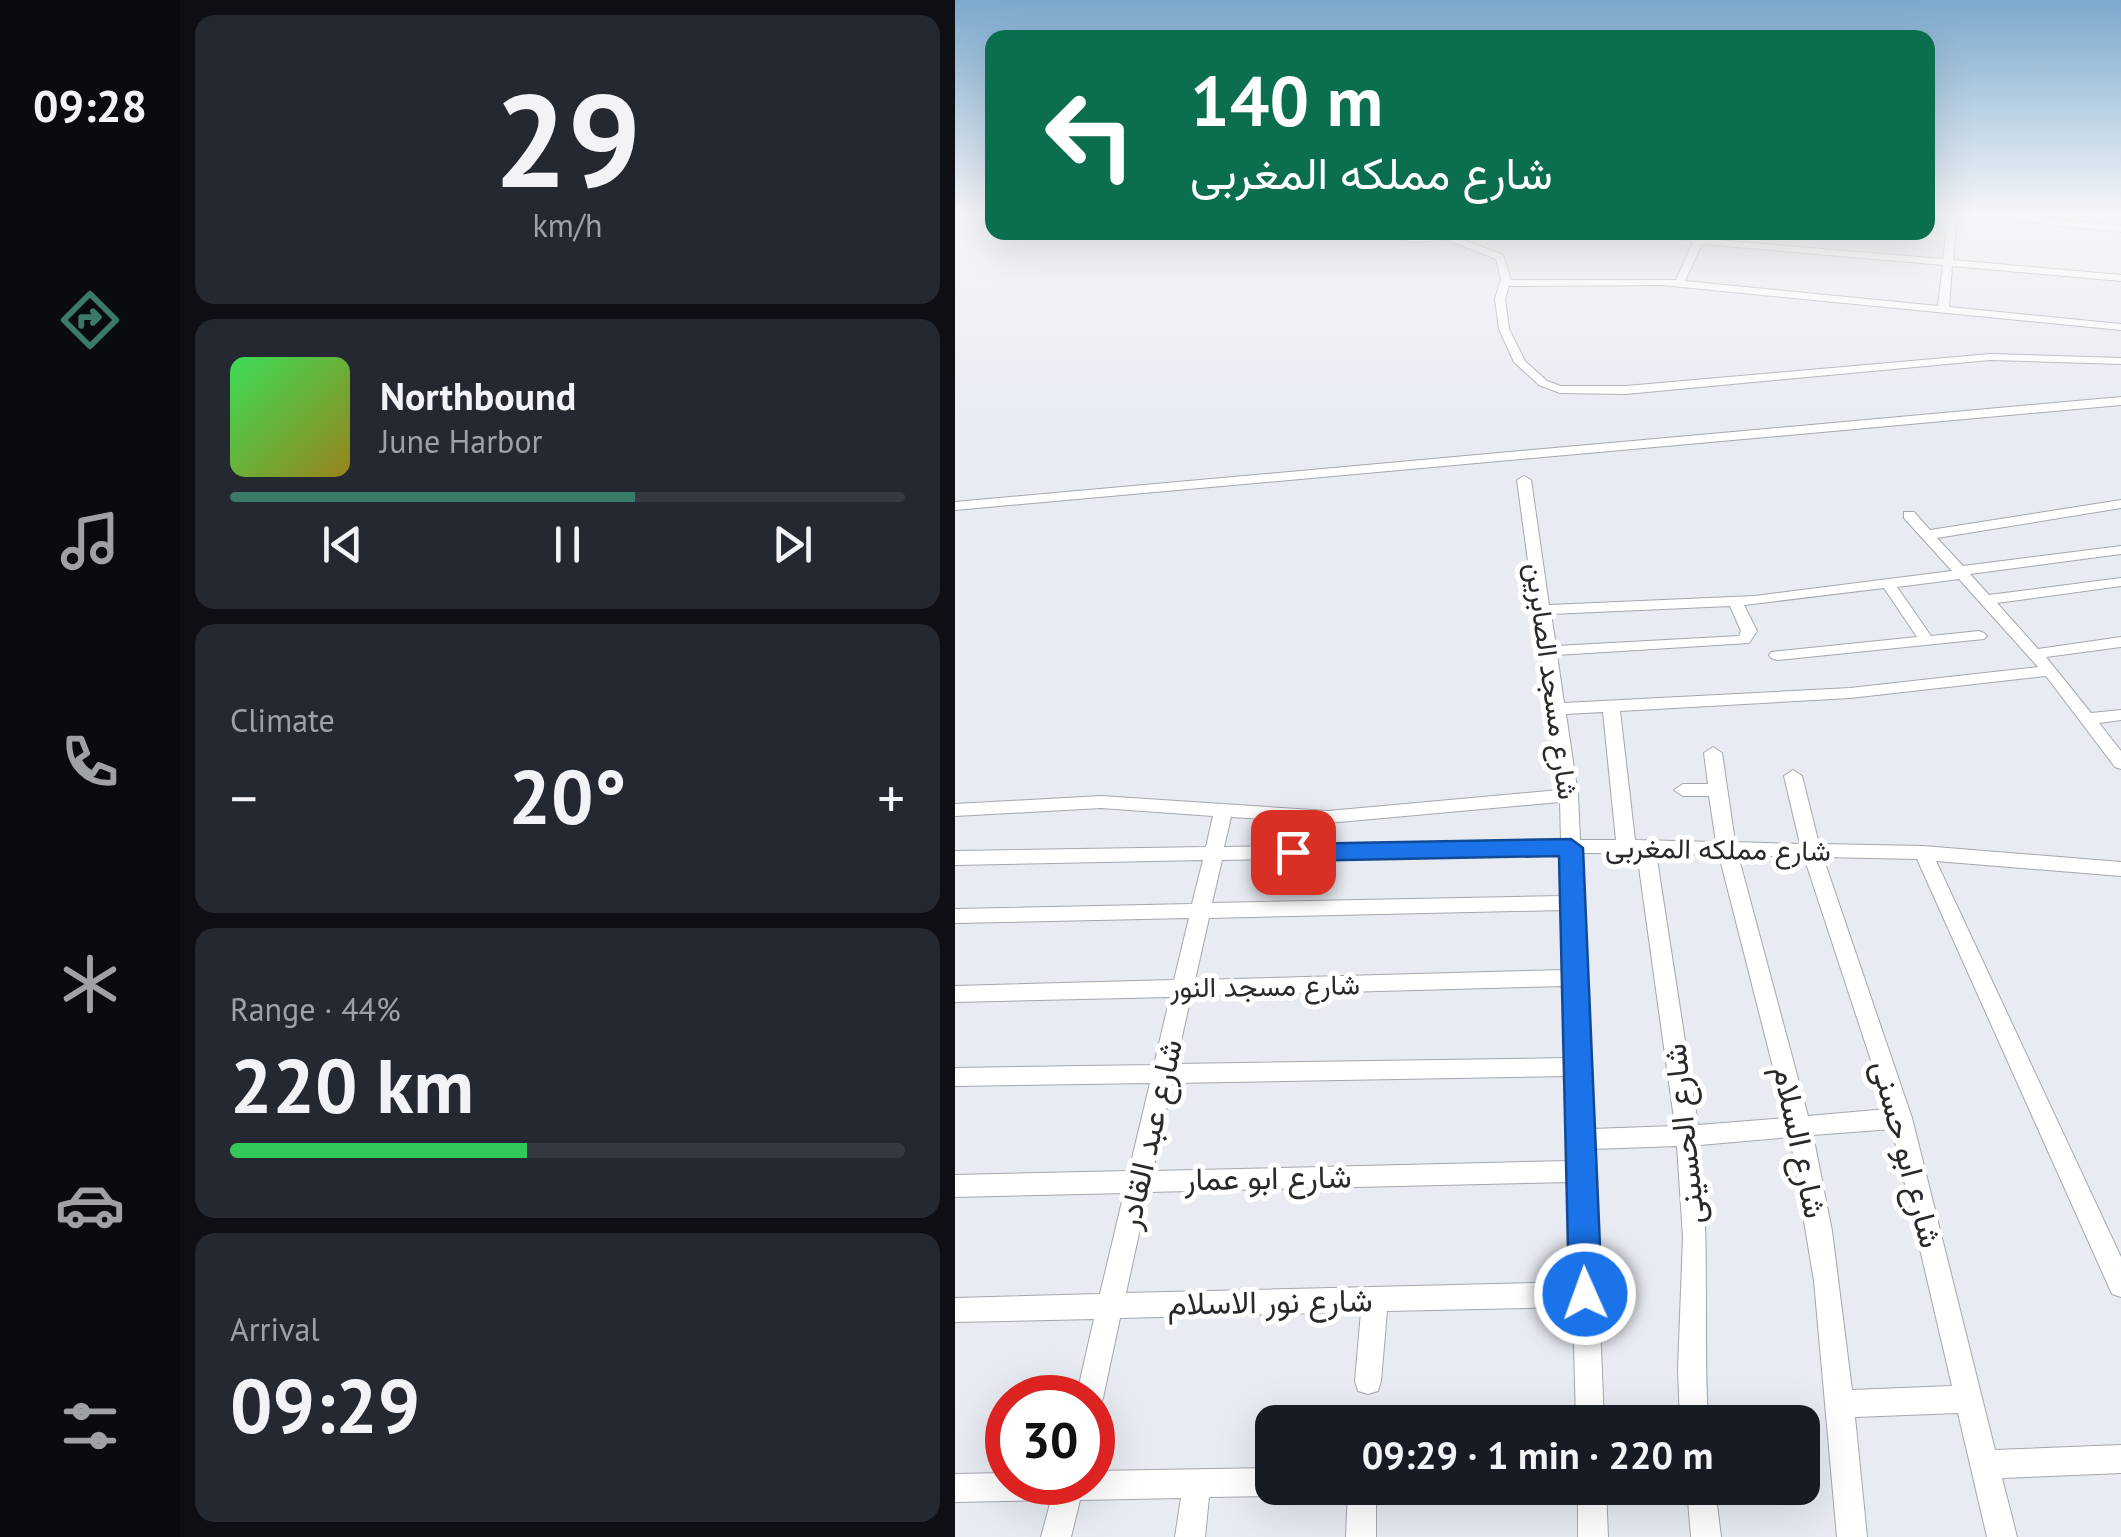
<!DOCTYPE html>
<meta charset="utf-8">
<style>
:root{--surface:#171b24;--page:#242831;--text:#f1f3f6;--muted:#9ea1a6;--line:#363941;--accent:#3a7a68}
body{margin:0;font-family:"PT Sans",Vazirmatn,sans-serif;background:var(--page);color:var(--text);height:100vh;display:flex;flex-direction:column;font-size:38px;white-space:nowrap}
*{box-sizing:border-box;margin:0}
p{font-size:32px;color:var(--muted)}
.icon{flex:none;width:55px;height:55px;fill:none;stroke:currentColor;stroke-width:2;stroke-linecap:round;stroke-linejoin:round}
.map{position:relative;flex:1;overflow:hidden}
.details{display:flex;flex-direction:column;gap:15px;padding:15px;background:#0d0f14;width:775px}
.details>*{flex:none}
.hud{position:absolute;left:30px;top:30px;width:950px;height:210px;border-radius:20px;box-shadow:0 10px 40px #0002;background:#0b6e4f;color:#fff;overflow:hidden}
.speed{position:absolute;left:30px;top:1375px;display:flex;gap:20px;font-size:50px;font-weight:700;text-align:center}
.speed>*{display:grid;place-content:center;width:130px;height:130px;border-radius:50%;background:var(--surface);box-shadow:0 10px 40px #0002;line-height:1}
.speed .limit{border:15px solid #d22;background:#fff;color:#111}
.pin{position:absolute;display:grid;place-items:center;width:85px;height:85px;color:#fff;margin:-42px;border-radius:20px;box-shadow:0 5px 15px #0006}
.me{position:absolute;width:110px;margin:-55px;rotate:358deg;stroke-linejoin:round;filter:drop-shadow(0 0 8px #0008)}
.turn{display:flex;align-items:center;gap:35px;height:210px;padding:0 40px;font-size:45px}
.turn .icon{width:130px;height:130px;stroke-width:2.5}
.turn b{display:block;font-size:70px;line-height:85px}
.big{font-size:75px;font-weight:600;line-height:1.1}
.details .tile{flex:1;display:flex;flex-direction:column;justify-content:center;gap:15px;min-width:0;padding:0 35px;border-radius:20px;background:var(--page)}
.details .dial{align-items:center;gap:0}
.dial b{font-size:130px;line-height:1}
.song{display:flex;align-items:center;gap:30px}
.cover{width:120px;height:120px;border-radius:15px;background:linear-gradient(135deg,hsl(130 70% 55%),hsl(50 70% 35%))}
.played{height:10px;border-radius:5px;background:linear-gradient(90deg,var(--accent) 60%,var(--line) 60%)}
.keys{display:flex;justify-content:space-around;direction:ltr}
.heat{display:flex;justify-content:space-between;align-items:center;font-size:55px;direction:ltr}
.charge{height:15px;border-radius:8px;background:linear-gradient(90deg,#34c759 44%,var(--line) 0)}
.trip{position:absolute;left:300px;top:1405px;width:565px;height:100px;border-radius:20px;background:var(--surface);box-shadow:0 10px 40px #0002;font-weight:600;line-height:100px;text-align:center}
main{display:flex;flex:1;min-height:0}
.menu{display:flex;flex-direction:column;width:180px;justify-content:space-around;align-items:center;background:#090b0e;color:var(--muted)}
.menu .icon{width:70px;height:70px}
.menu .selected{color:var(--accent)}
.menu b{font-size:45px;color:var(--text)}
.map>svg:first-child{display:block}
.lines{fill:none;stroke-linecap:round;stroke-linejoin:round}
.street-casing{stroke:#a4a7ad;stroke-width:2}
.street{fill:#fff;fill-rule:evenodd}
.route{fill:#1a73e8;stroke:#114b97;stroke-width:2.5}
.labels{text-anchor:middle;stroke-width:10;stroke-linejoin:round;paint-order:stroke}
.street-label{font-size:28px;fill:#28292c;stroke:#fff}
.near-street-label{font-size:32px;fill:#28292c;stroke:#fff}
</style>
<main>
<nav class="menu">
<b>09:28</b>
<svg class="icon selected" aria-label="directions" viewBox="0 0 24 24"><path d="M12 3l9 9-9 9-9-9zM9 14v-3h6M13 9l2 2-2 2"/></svg>
<svg class="icon" aria-label="music" viewBox="0 0 24 24"><path d="M9 18V5l10-2v13"/><circle cx="6" cy="18" r="3"/><circle cx="16" cy="16" r="3"/></svg>
<svg class="icon" aria-label="phone" viewBox="0 0 24 24"><path d="M5 4h4l2 5-3 2q2 4 5 5l2-3 5 2v4C11 20 4 13 5 4z"/></svg>
<svg class="icon" aria-label="climate" viewBox="0 0 24 24"><path d="M12 3v18M4 7l16 10M4 17L20 7"/></svg>
<svg class="icon" aria-label="car" viewBox="0 0 24 24"><path d="M5 17H2v-5l4-1 3-4h7l3 4 3 1v5h-3M9 17h6M6 11h13"/><circle cx="7" cy="17" r="2"/><circle cx="17" cy="17" r="2"/></svg>
<svg class="icon" aria-label="filters" viewBox="0 0 24 24"><path d="M4 7h16M4 17h16"/><circle cx="9" cy="7" r="2"/><circle cx="15" cy="17" r="2"/></svg>
</nav>
<section class="details">
<div class="tile dial"><b>29</b><p>km/h</p></div>
<div class="tile">
<div class="song"><i class="cover"></i><div><b>Northbound</b><p>June Harbor</p></div></div>
<div class="played"></div>
<div class="keys"><svg class="icon" aria-label="previous" viewBox="0 0 24 24"><path d="M18 5L8 12l10 7zM5 5v14"/></svg><svg class="icon" aria-label="pause" viewBox="0 0 24 24"><path d="M8 5v14M16 5v14"/></svg><svg class="icon" aria-label="next" viewBox="0 0 24 24"><path d="M6 5l10 7-10 7zM19 5v14"/></svg></div>
</div>
<div class="tile"><p>Climate</p>
<div class="heat"><a>−</a><b class="big">20°</b><a>+</a></div>
</div>
<div class="tile"><p>Range · 44%</p><b class="big">220 km</b><div class="charge"></div></div>
<div class="tile"><p>Arrival</p><b class="big">09:29</b></div>
</section>
<div class="map">
<svg width="1166" height="1537" viewBox="0 0 1166 1537">
<rect width="100%" height="100%" fill="#e8ebf2"/>
<g class="lines">
<g class="street-casing">
<path id="street" d="M12,212H38V218Z
M994,212H1032L1166,226V232L1002,214L998,260L1166,275V281L997,266L994,307L1166,324V330L706,285L554,286L550,299L554,329L570,361L592,381L606,386H671L1035,354L1166,358V364L1035,360L671,394L605,393L584,385L559,362L544,329L540,299L546,279L541,259L493,240L457,242L413,232L451,235L450,232H459L460,236H486L489,232H497L496,235L548,255L556,280H721L738,242L698,232H718L741,237L743,232H752L750,239L988,259ZM747,244L988,265L983,306L730,281Z
M1166,397V405L0,510V502Z
M569,476L576,480L594,605L800,596L997,571L949,518V512H959L975,530L1166,500V508L982,538L1008,566L1166,546V554L1015,574L1034,595L1166,578V586L1042,603L1083,649L1166,637V647L1091,657L1136,713L1166,710V720L1144,723L1166,751V769L1160,767L1091,676L895,698L665,711L680,840L761,842L754,796H728L719,790L728,784H753L749,753L758,747L767,753L780,842L845,844L829,776L838,770L847,776L864,844L968,846L1166,862V876L981,861L1166,1257V1297L1157,1294L962,859L868,857L957,1118L1040,1450L1166,1445V1473L1047,1478L1062,1537H1032L1003,1413L900,1417L912,1537H882L859,1281L835,1137L745,1145C755,1238 748,1330 753,1422H725L723,1369L728,1237L722,1146L638,1149L649,1422H621L618,1307L432,1311L426,1381L423,1391L413,1394L403,1391L400,1381L406,1312L165,1318L148,1398L144,1408L138,1410V1398H121L139,1319L0,1322V1298L145,1294L169,1193L0,1197V1175L174,1171L195,1083L0,1086V1068L199,1065L215,997L0,1002V986L219,980L234,918L0,923V909L237,904L248,860L0,865V851L251,847L258,816L146,808L0,816V804L146,796L373,811L604,790L562,480ZM1004,579L1083,667L895,688L609,703L602,655L794,643L802,631L789,605L929,588L962,637L816,652L814,655L816,658L822,660L1029,639L1032,636L1029,633L1024,631L976,636L942,587ZM775,606L786,631L784,636L601,646L596,614ZM648,712L661,840H625L623,795L611,714ZM605,802L606,841L269,847L276,817L373,823ZM625,853H682L720,1126L637,1129ZM701,853L764,855L831,1118L743,1125ZM607,854L608,896L257,903L267,860ZM783,855L849,857L932,1109L853,1116ZM608,910L610,970L240,980L254,918ZM610,986L612,1058L221,1064L236,996ZM612,1076L614,1161L198,1171L217,1083ZM937,1129L997,1386L897,1390L877,1231L858,1135ZM615,1182L618,1282L171,1293L193,1192Z
M318,1468V1488H330L328,1492L318,1496L254,1497L250,1537H220L226,1498L125,1500L116,1537H86L96,1500L0,1502V1474L52,1473V1482H138V1471Z
M393,1488H421V1537H391Z
M623,1488H651L653,1537H623Z
M732,1488H760L766,1537H736Z"/>
</g>
<use href="#street" class="street"/>
</g>
<linearGradient id="sky" x2="0" y2="1"><stop stop-color="#7ba9cd"/><stop offset="0.5" stop-color="#f5f6f9"/><stop offset="1" stop-color="#f5f6f9" stop-opacity="0"/></linearGradient>
<rect width="1166" height="427" fill="url(#sky)"/>
<path class="route" d="M616,839L628,848L647,1294L642,1306L630,1310L619,1306L614,1294L604,856L338,861L326,852L338,844Z"/>
<g class="labels">
<g class="street-label">
<text transform="translate(597 681) rotate(82)" y="10">شارع مسجد الصابرين</text>
<text transform="translate(763 849) rotate(1)" y="10">شارع مملكه المغربى</text>
<text transform="translate(310 986) rotate(-1)" y="10">شارع مسجد النور</text>
</g>
<g class="near-street-label">
<text transform="translate(195 1134) rotate(-77)" y="11">شارع عبد القادر</text>
<text transform="translate(729 1134) rotate(-96)" y="11">شارع الحسينى</text>
<text transform="translate(845 1142) rotate(78)" y="11">شارع السلام</text>
<text transform="translate(952 1154) rotate(75)" y="11">شارع ابو حسنى</text>
<text transform="translate(313 1178) rotate(-1)" y="11">شارع ابو عمار</text>
<text transform="translate(315 1302) rotate(-1)" y="11">شارع نور الاسلام</text>
</g>
</g>
</svg>
<div class="speed"><div class="limit">30</div></div>
<div class="pin" style="left:338px;top:852px;background:#d93025"><svg class="icon" aria-label="arrive" viewBox="0 0 24 24"><path d="M6 21V4h12l-3 4 3 4H6"/></svg></div>
<svg class="me" style="left:630px;top:1294px" viewBox="-20 -20 40 40"><circle r="17" fill="#1a73e8" stroke="#fff" stroke-width="3"/><path d="M0-11L8 9 0 5-8 9z" fill="#fff"/></svg>
<div class="trip">09:29 · 1 min · 220 m</div>
<div class="hud">
<div class="turn"><svg class="icon" aria-label="left" viewBox="0 0 24 24"><path d="M17 20v-9H6M10 6l-5 5 5 5"/></svg><div><b>140 m</b>شارع مملكه المغربى</div></div>
</div>
</div>
</main>
